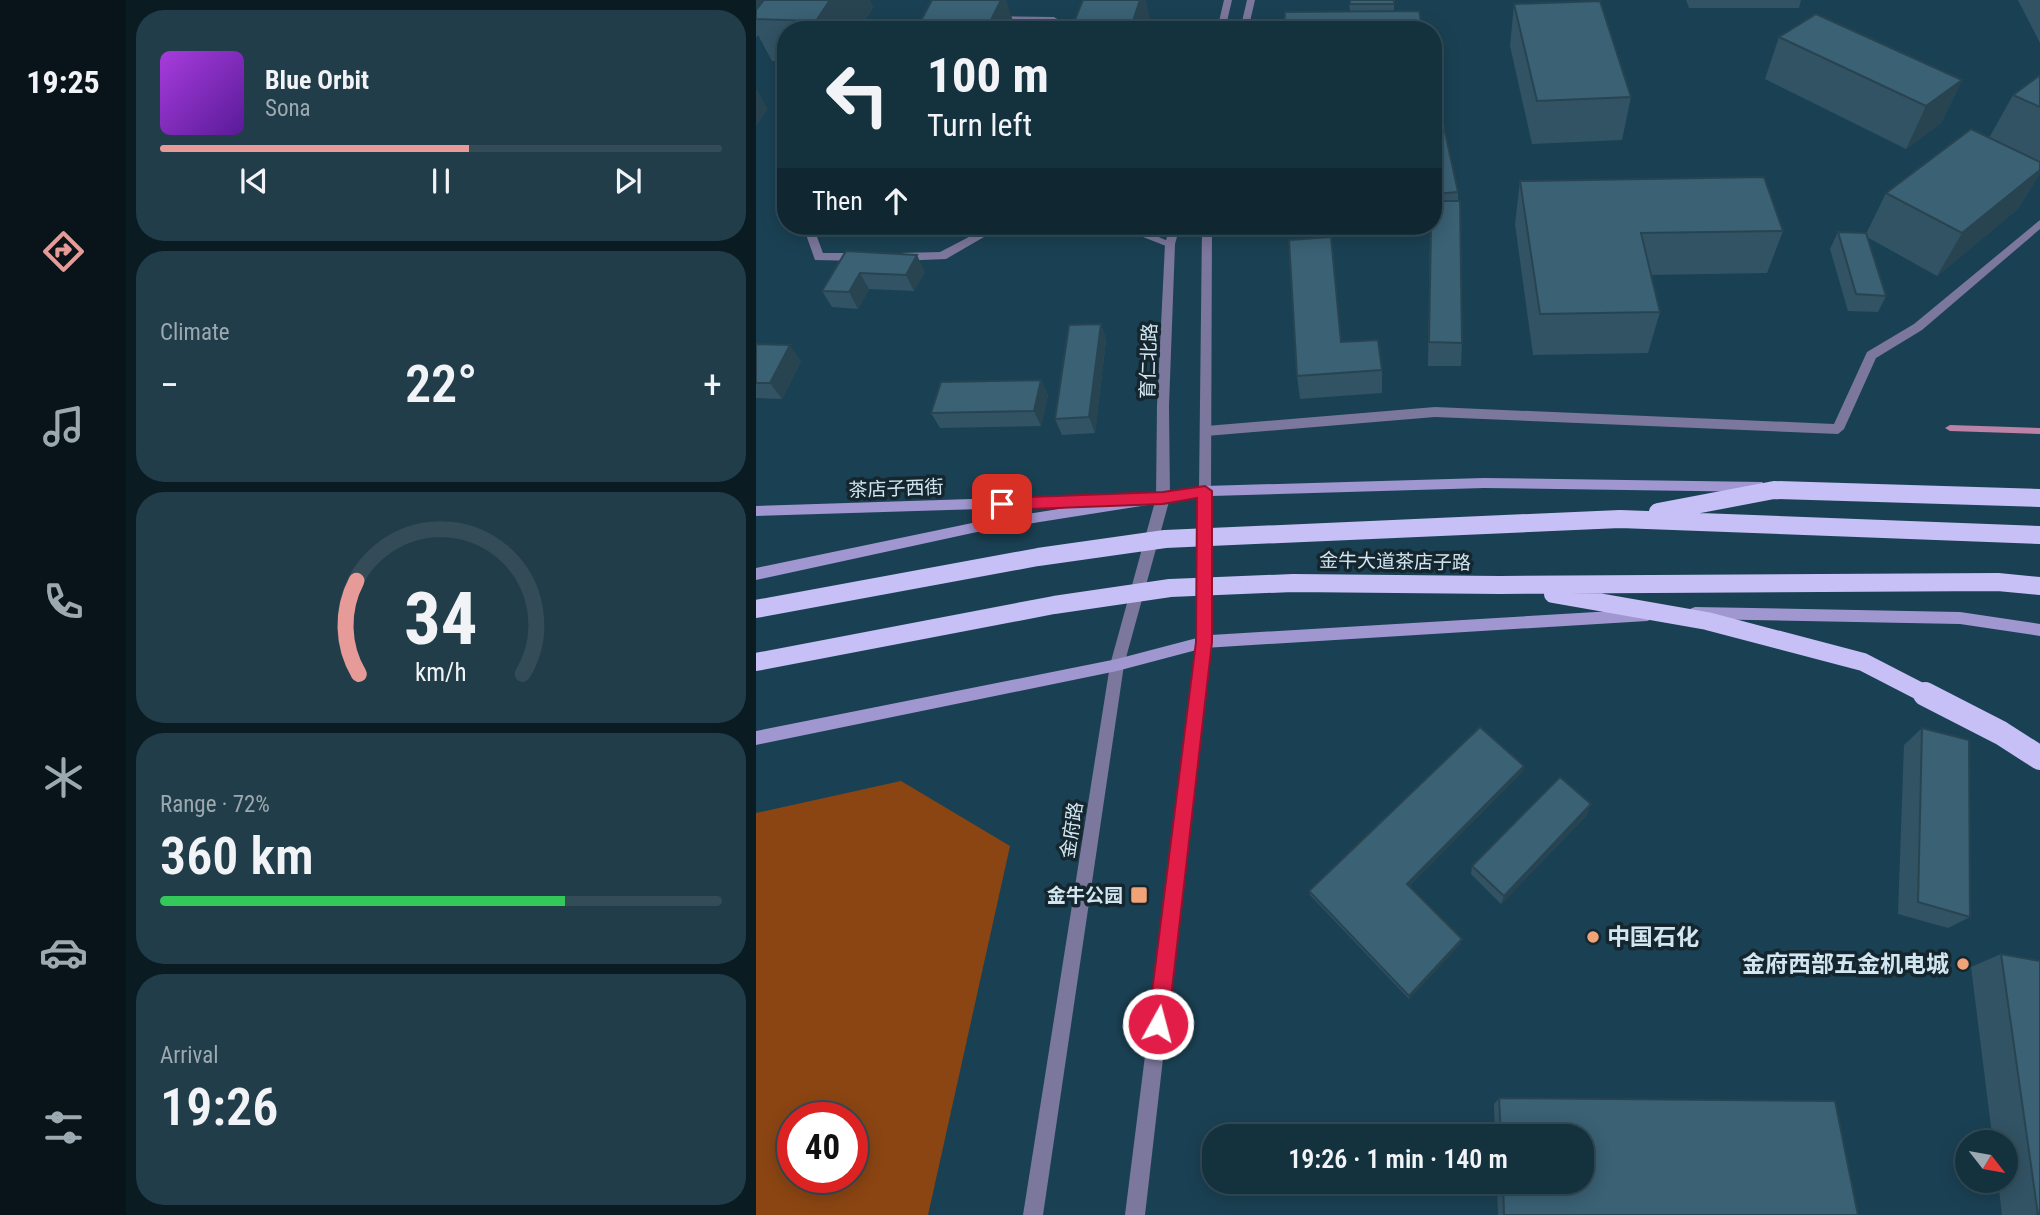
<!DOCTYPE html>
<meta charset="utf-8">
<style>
:root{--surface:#14313e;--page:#213d49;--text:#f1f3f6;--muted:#9da9b0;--line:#334c58;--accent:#e69b98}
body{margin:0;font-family:"Roboto Condensed","Noto Sans SC",sans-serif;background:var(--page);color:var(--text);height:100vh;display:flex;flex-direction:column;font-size:26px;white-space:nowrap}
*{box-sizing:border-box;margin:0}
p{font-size:23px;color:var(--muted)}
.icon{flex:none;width:38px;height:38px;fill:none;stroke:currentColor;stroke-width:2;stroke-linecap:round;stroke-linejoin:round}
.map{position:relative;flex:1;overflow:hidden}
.sheet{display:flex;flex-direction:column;gap:10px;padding:10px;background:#0b1b22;width:630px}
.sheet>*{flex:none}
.guide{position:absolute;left:21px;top:21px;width:665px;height:214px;border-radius:28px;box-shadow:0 4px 18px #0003,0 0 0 2px var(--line);background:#14313e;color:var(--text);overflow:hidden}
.needle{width:46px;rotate:121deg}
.buttons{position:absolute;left:1199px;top:1130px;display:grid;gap:14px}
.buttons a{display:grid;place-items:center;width:63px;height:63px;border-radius:50%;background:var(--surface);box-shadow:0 4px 18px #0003,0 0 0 2px var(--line);font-size:35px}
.speed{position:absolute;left:21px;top:1102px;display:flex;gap:14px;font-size:35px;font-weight:700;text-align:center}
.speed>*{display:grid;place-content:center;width:91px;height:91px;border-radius:50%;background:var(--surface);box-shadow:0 4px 18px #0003,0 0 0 2px var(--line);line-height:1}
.speed .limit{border:10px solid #d22;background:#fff;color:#111}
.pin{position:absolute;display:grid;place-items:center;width:60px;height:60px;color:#fff;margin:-30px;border-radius:14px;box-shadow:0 4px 10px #0006}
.me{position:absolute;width:77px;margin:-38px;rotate:7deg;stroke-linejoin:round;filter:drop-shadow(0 0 5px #0008)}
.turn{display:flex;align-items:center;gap:24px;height:147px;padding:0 35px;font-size:32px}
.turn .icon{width:91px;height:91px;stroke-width:2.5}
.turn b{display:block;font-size:49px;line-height:60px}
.then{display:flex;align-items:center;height:66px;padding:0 35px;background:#0003;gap:14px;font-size:26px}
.big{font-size:52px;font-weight:600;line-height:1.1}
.sheet .widget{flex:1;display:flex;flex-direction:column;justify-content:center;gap:10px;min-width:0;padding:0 24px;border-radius:28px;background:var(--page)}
.sheet .dial{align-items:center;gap:0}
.dial svg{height:182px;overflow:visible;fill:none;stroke:var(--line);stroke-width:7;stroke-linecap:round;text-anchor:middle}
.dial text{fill:var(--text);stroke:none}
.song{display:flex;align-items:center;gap:21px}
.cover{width:84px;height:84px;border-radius:10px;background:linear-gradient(135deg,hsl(280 70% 55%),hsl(270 70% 35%))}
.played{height:7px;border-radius:4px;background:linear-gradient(90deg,var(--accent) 55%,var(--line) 55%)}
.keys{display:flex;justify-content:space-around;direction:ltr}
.heat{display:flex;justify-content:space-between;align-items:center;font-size:38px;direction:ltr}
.charge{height:10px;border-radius:5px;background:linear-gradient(90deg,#34c759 72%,var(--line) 0)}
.trip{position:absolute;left:446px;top:1124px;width:392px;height:70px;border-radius:28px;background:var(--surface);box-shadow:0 4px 18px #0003,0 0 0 2px var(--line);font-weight:600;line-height:70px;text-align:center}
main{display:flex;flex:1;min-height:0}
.tabs{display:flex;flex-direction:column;width:126px;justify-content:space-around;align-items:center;background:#081419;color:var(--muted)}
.tabs .icon{width:49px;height:49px}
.tabs .active{color:var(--accent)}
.tabs b{font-size:32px;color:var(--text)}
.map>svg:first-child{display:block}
.green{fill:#8b4513;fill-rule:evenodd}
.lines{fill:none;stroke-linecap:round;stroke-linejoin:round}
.stream{fill:#bb83a5;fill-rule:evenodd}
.service{fill:#7c779c;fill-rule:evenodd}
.tertiary{fill:#7c779c;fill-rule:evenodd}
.secondary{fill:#a097d1;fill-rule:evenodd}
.trunk-bridge-far1{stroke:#c7c0f6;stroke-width:18}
.trunk-bridge{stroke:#c7c0f6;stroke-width:24}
.wall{fill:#325364}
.shaded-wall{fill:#294451}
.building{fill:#3a6174;stroke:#294451;stroke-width:2}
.route{fill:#e11d48;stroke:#92132f;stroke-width:2}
.poi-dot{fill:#efa377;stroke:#15262e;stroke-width:2.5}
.labels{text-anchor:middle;stroke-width:7;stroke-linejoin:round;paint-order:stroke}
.street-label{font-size:19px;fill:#d1e6f1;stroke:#15262e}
.poi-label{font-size:19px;font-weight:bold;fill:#d1e6f1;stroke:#15262e;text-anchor:end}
.near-poi-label{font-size:23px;font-weight:bold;fill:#d1e6f1;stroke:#15262e;text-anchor:start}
</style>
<main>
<nav class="tabs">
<b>19:25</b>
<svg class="icon active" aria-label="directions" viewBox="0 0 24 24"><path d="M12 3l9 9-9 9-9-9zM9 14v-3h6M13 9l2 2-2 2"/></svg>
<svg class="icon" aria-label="music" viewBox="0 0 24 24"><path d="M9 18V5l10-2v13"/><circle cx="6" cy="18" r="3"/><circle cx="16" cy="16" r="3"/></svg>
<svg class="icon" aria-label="phone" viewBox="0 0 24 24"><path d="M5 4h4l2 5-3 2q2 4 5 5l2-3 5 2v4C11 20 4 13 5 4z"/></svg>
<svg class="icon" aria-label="climate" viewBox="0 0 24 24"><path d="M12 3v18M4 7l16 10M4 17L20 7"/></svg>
<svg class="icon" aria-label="car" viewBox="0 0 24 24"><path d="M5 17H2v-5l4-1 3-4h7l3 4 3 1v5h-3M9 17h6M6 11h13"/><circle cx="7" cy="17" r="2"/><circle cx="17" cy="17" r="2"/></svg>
<svg class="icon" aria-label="filters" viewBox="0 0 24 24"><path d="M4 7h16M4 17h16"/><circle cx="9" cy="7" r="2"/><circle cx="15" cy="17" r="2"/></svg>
</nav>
<section class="sheet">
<div class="widget">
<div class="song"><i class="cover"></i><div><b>Blue Orbit</b><p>Sona</p></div></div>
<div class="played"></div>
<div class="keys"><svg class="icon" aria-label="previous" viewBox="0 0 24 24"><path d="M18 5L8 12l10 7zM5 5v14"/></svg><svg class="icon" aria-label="pause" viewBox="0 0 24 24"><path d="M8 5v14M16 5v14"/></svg><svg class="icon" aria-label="next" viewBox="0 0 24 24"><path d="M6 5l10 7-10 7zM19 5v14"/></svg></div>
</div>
<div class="widget"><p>Climate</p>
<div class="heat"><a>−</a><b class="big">22°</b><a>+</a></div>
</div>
<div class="widget dial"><svg viewBox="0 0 100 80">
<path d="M14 69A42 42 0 1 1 86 69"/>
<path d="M14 69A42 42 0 0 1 13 28" stroke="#e69b98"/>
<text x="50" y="56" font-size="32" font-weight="700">34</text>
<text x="50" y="72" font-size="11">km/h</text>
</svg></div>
<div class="widget"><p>Range · 72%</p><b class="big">360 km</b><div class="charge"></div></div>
<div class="widget"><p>Arrival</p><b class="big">19:26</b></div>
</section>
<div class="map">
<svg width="1284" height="1215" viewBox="0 0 1284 1215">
<rect width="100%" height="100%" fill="#1a4153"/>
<path class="green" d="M145,781L254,846L172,1215H0V813ZM37,1118H96V1178H37Z"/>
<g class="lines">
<path class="stream" d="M1194,425L1284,428V434L1194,431L1189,428Z"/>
<path class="service" d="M235,16L298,17L319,30H308L296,23L238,21L235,20Z
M1284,220V229L1166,330L1120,358L1088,429L1082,434L679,417L450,436L444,431L450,426L679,407L1078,424L1111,352L1158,324Z
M47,226H57L67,253H105L110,257L105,261L59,260Z
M234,226H247L190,259L143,261L138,257L143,253L184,252Z
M363,226H377L419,244L418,246H410L364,228Z"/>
<path class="tertiary" d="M468,0H476L469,30H461Z
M491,0H499L492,30H484Z
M414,226H424L419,244L413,406L414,498L368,665L287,1215H267L354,665L400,498L401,406L409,244Z
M446,226H456L455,491L449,496L443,491Z
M448,636L453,638L455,642L389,1215H369L441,642L443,638Z"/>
<path class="secondary" d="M728,478L1006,482L1012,487L1006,492L728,488L455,496V635L891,609L896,611L898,615L896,619L891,621L448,648L361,671L0,745V731L361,659L441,638L442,497L221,532L0,580V568L221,522L322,506L0,516V506L343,495L348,496L349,502L449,486Z
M939,607L1204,612L1284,624V636L1204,624L939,619L934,617L932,613L934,609Z"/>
<path class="trunk-bridge-far1" d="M902,512L1018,490L1284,498
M797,594L951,621L1107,662L1173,696
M0,609L282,557L409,539L864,519L1284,535
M0,662L298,605L414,588L537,583L744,585L1242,582L1284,586"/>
<path class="trunk-bridge" d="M1169,694L1245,733L1284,758"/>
</g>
<path class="wall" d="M0,0H114L117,8L102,30H30V62L16,61L2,35L0,38Z
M593,0H638V12H594Z
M930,0H1045L1043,8H933Z
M1262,0H1284V43Z
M758,4L875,97L866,140L776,144L754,46Z
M1023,37L1206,80L1185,123L1150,149L1009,79Z
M1284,75V162L1233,138L1257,95Z
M677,76L702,192L706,343L705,366H672L674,226H677Z
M764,181L1027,231L1011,273L895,275L904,312L892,353L777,355L759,224Z
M1130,193L1263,208L1181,276L1111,237L1130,296L1122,312L1092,311L1074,249L1082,232L1110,234Z
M93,226H175L173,231L95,229Z
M529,226H605L530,234Z
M90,251L169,272L158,291L113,289L102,309L76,307L66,291Z
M345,324L350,340L339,433L306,435L299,419Z
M585,342L626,370V393L544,399L541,376Z
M0,344L45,361L26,399L0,398Z
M285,380L292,395L285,426L184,428L175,413Z
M1166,728L1214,917L1192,928L1142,914L1148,745Z
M767,771L653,886L705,943L653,999L554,895L553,891Z
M831,815L745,904L715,874L716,866Z
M1245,954L1284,1215H1246L1242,1181H1250V1143H1237L1215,967Z
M743,1098L1102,1215H742L741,1181H826V1136H739L738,1104Z"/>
<path class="shaded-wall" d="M0,0H22L0,19Z
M74,0H114L117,8L102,30H64L60,21Z
M245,0H250L260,30H230Z
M384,0H390L396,30H374Z
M1206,80L1185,123L1150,149L1170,106Z
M0,88L12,109L0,126Z
M1284,170V174L1263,208L1181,276L1206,233Z
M161,255L169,272L158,291L150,275Z
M104,273L113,289L102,309L93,292Z
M345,324L350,340L339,433L333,417Z
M34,345L45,361L26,399L14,383Z
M285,380L292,395L285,426L278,411Z
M768,766L767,771L651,888V884Z
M835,804L831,815L745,904L748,896Z
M706,939L705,943L653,999V996Z"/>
<path class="building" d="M8,0H74L60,21L0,19V10Z
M176,0H245L230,30H160Z
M327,0H384L374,30H315Z
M594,0H638V4H594Z
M844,1L875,97L781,101L758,4Z
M663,11L667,30H528L529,12Z
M1060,14L1206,80L1170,106L1023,37Z
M1284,75V107L1257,95Z
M677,76L702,192L677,194Z
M1215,129L1284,162V170L1206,233L1130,193Z
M1008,177L1027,231L885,233L904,312L784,314L764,181Z
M677,201H704L706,343L673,342L675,226H677Z
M1082,232L1110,233L1130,296L1100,294Z
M575,237L585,342L622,340L626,370L541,376L533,240Z
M90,251L161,255L150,275L104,273L93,292L66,291Z
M345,324L333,417L299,419L313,325Z
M0,344L34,345L14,383H0Z
M285,380L278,411L175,413L185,382Z
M724,727L768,766L651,884L706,939L653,996L553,891Z
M1166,728L1213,740L1214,917L1162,902Z
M804,777L835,804L748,896L716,866Z
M1245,954L1284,961V1215H1282Z
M743,1098L1079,1101L1102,1215H748L747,1181H826V1136H745Z"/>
<path class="route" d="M449,486L456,491V642L412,1024L409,1031L402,1034L395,1031L392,1024L440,642L441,498L407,504L246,510L238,504L246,498L407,492Z"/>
<g class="poi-dot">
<rect x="374" y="886" width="18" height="18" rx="3.5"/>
<circle cx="837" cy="937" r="7"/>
<circle cx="1207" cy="964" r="7"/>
</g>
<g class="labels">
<g class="street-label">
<text transform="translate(392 361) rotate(-88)" y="7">育仁北路</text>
<text transform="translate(140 488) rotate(-2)" y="7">茶店子西街</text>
<text transform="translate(639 561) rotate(1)" y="7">金牛大道茶店子路</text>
<text transform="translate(315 830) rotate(-81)" y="7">金府路</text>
</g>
<g class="poi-label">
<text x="367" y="902">金牛公园</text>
</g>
<g class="near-poi-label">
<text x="851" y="945">中国石化</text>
<text x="1193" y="972" text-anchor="end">金府西部五金机电城</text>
</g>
</g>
</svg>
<div class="buttons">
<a><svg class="needle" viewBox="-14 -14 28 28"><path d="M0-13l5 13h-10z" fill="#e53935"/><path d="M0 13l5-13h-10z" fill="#9da9b0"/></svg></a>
</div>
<div class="speed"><div class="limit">40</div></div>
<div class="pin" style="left:246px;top:504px;background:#d93025"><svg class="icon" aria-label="arrive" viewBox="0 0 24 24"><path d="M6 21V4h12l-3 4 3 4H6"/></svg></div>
<svg class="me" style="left:402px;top:1024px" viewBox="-20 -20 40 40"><circle r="17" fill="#e11d48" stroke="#fff" stroke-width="3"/><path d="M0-11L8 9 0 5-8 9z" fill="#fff"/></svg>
<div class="trip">19:26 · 1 min · 140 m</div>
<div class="guide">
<div class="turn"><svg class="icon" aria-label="left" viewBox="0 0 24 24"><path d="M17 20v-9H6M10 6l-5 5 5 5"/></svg><div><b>100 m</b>Turn left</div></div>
<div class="then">Then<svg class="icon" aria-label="ahead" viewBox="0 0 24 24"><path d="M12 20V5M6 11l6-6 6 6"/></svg></div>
</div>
</div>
</main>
